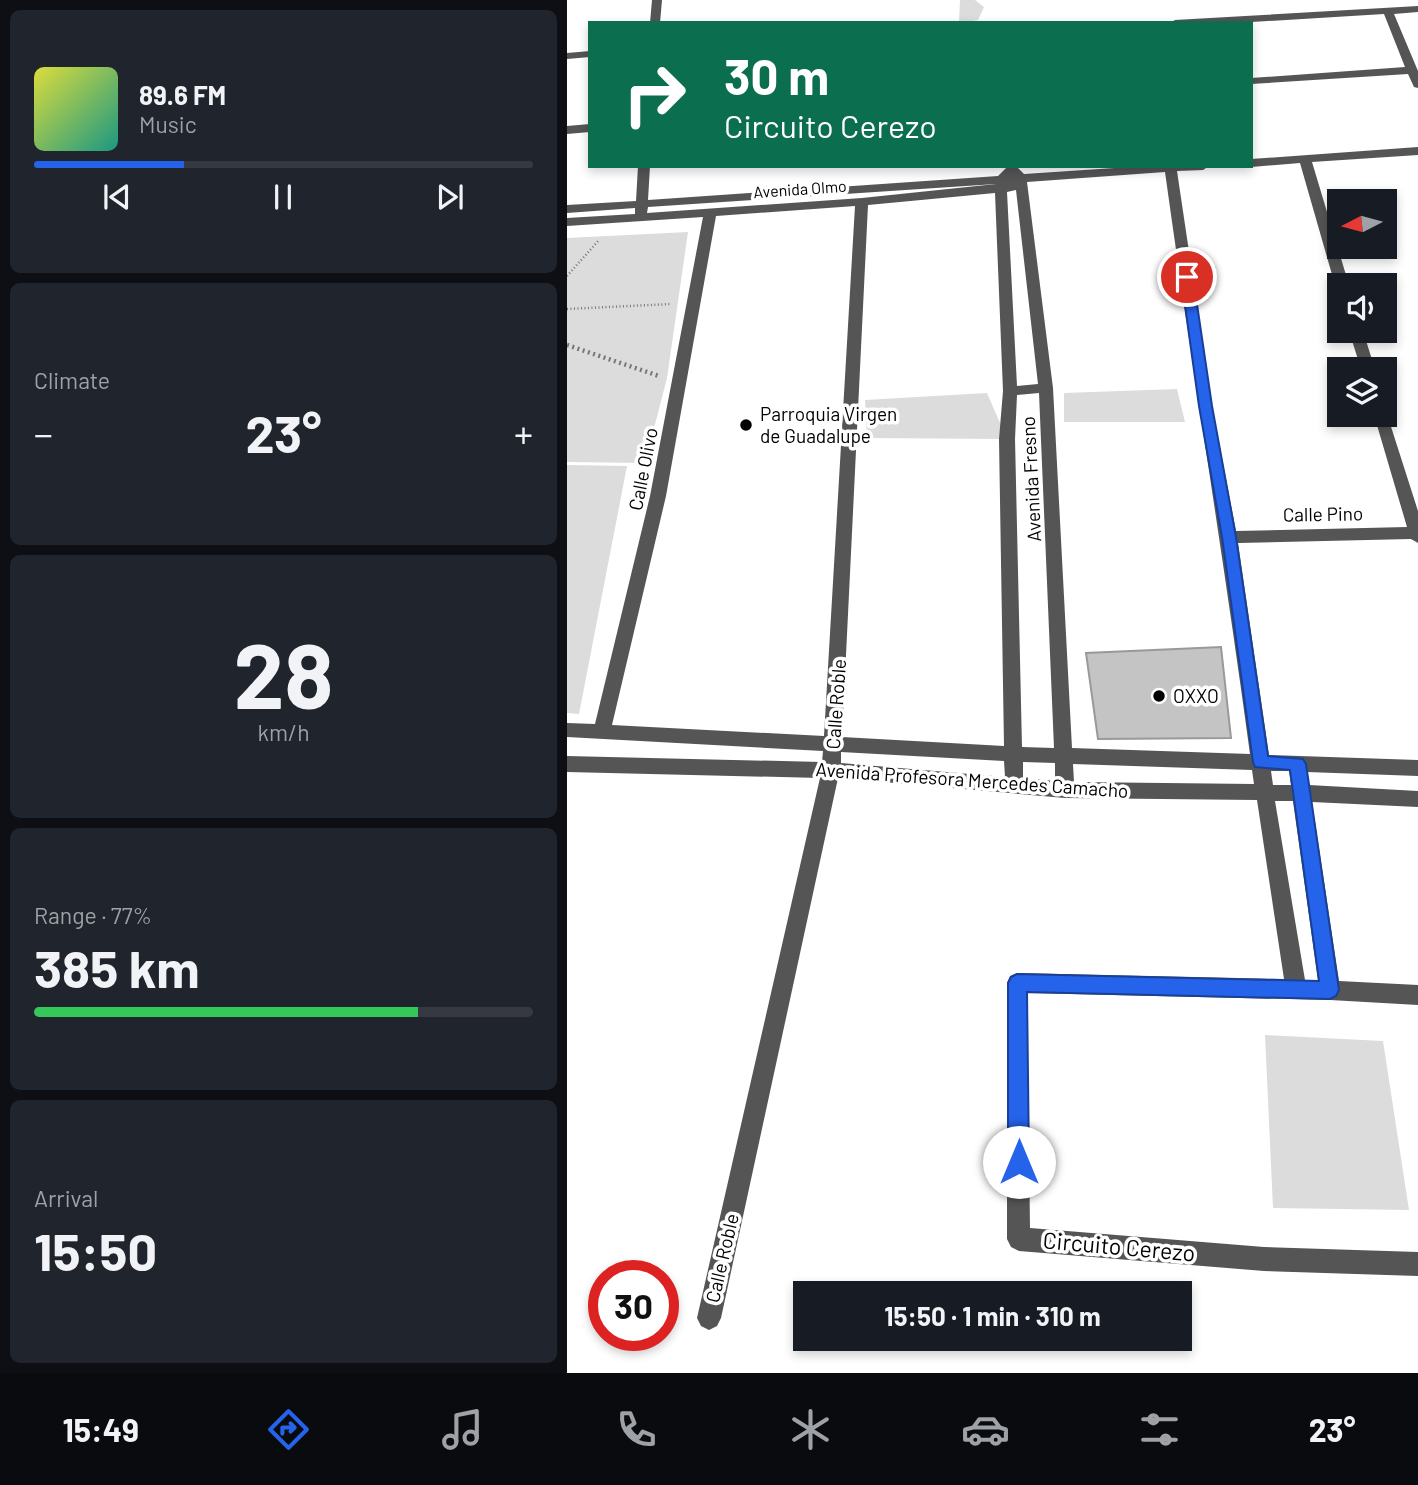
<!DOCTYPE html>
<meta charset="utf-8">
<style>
:root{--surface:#171b24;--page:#20242c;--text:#f1f3f6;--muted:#9ea1a6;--line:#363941;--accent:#2563eb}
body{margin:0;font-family:Barlow,sans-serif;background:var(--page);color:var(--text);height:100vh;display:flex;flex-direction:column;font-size:26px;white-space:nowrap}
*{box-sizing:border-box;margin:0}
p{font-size:23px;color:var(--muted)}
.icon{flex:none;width:38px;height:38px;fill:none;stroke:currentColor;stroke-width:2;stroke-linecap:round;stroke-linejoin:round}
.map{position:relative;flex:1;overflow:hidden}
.sheet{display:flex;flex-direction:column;gap:10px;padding:10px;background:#0d0f14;width:567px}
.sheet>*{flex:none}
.guide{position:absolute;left:21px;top:21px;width:665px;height:147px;border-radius:0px;box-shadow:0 4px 10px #0003;background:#0b6e4f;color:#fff;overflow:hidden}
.needle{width:46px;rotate:264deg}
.tools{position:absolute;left:760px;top:189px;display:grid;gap:14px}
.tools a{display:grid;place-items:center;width:70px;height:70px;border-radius:0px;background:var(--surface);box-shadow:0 4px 10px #0003;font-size:35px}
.speed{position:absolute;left:21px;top:1260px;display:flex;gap:14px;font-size:35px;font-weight:700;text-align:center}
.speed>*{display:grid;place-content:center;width:91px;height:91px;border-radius:50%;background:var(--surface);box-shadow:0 4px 10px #0003;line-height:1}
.speed .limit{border:10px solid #d22;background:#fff;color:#111}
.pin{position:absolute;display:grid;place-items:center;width:60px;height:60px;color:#fff;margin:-30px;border:4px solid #fff;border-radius:50%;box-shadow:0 2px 7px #0007}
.me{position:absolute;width:77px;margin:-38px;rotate:0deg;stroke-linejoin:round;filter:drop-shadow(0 0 5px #0008)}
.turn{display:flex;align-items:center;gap:24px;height:147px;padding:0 21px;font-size:32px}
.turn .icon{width:91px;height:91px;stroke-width:2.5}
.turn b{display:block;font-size:49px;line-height:60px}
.big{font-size:52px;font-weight:700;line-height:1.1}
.sheet .widget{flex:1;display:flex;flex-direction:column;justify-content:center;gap:10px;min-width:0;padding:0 24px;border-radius:10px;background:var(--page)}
.sheet .dial{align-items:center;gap:0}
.dial b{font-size:91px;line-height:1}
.song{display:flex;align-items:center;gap:21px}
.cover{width:84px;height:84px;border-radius:10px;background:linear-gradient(135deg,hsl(60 70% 55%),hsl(170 70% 35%))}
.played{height:7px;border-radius:4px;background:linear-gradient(90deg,var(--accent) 30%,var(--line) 30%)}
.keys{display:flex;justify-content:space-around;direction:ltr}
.heat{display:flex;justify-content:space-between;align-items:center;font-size:38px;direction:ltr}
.charge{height:10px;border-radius:5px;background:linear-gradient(90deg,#34c759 77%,var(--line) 0)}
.trip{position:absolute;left:226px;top:1281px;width:399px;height:70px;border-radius:0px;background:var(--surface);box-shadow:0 4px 10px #0003;font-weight:700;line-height:70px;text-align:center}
.dock{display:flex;height:112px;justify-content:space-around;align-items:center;background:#090b0e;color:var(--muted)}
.dock .icon{width:49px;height:49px}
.dock .active{color:var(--accent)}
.dock b{font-size:32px;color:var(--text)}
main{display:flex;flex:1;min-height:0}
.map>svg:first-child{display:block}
.green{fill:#dcdcdc}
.building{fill:#c4c4c4;stroke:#999;stroke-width:2}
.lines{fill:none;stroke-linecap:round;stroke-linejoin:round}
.path-far1{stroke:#777;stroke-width:2.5;stroke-dasharray:1 2.5;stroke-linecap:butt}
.path{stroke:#777;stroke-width:4.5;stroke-dasharray:2 3.5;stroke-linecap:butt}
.minor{fill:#555;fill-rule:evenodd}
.route{fill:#2563eb;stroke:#184099;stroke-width:2}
.poi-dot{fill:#000;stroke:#fff;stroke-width:2.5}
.labels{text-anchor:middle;stroke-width:7;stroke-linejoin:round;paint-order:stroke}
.far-street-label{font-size:16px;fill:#000;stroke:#fff}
.poi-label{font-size:19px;fill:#000;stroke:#fff;text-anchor:start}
.street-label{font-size:19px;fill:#000;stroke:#fff}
.near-street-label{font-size:23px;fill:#000;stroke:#fff}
</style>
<main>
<section class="sheet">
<div class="widget">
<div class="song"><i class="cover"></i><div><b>89.6 FM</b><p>Music</p></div></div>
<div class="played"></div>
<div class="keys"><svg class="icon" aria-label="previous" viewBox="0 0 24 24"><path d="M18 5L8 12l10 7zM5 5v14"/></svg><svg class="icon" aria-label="pause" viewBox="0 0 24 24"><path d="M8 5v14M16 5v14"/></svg><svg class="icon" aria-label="next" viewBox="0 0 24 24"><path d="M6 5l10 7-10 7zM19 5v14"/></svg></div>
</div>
<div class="widget"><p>Climate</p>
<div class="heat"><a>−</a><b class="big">23°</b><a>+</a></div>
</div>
<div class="widget dial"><b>28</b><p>km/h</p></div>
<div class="widget"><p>Range · 77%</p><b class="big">385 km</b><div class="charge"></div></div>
<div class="widget"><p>Arrival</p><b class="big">15:50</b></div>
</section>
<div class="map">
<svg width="851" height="1373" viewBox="0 0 851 1373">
<rect width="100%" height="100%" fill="#fff"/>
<path class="green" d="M393,0H408L417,7L411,20L392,23Z
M121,232L100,378L78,463L0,462V238Z
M610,389L618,422H497V393Z
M420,393L440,439L300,438L298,400Z
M0,465L60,466L12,714L0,713Z
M698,1035L816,1041L842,1210L706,1208Z"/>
<path class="building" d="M654,647L664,738L531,739L519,653Z"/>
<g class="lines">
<path class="path-far1" d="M0,276L32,240
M0,309L104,304"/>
<path class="path" d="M0,345L92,376"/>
<path class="minor" d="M85,0H95L93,23H83Z
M851,6V12L827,14L851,71V88L847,87L841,74L684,84V78L838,67L817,14L668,23H603L608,20Z
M23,51V57L0,59V53Z
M23,124V132L0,134V126Z
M851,147V155L745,162L782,285H772V288L768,285L733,163L684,167L682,166L684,159Z
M71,166H83L81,200L431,176L441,166H449L457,174L578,166H642L636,170L610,171L645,406L669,531L840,527L807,415H817L819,411L851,511V543L844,539L671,543L702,755L851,760V776L740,772L742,785L851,791V807L745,802L772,981L851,985V1005L763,1000L460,993L463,1228L697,1247L851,1252V1276L697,1271L452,1251L444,1247L440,1239V983L443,976L450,973L717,979L690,800L498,798L271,778L154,1318L150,1326L142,1330L134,1326L130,1318L253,778L0,772V756L255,762L256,751L0,737V723L28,724L83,496L136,217L0,226V218L68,214V208L0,213V205L69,201ZM598,172C625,367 657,560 683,754L505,748L486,388L460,182ZM429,184L295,198L80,213L81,207ZM449,190L471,384L450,386L440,192ZM428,193L436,391L432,439L437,746L275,737L301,205ZM288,206L257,736L45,725L99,496L149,216ZM472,393L487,748L455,747L448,439L450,395ZM274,752L437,761L438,777L274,763ZM456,762L488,763V781L456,778ZM506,764L685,770L687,784L507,782ZM704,771H722L724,785H706ZM708,801H726L751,980H738Z
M782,331H796L808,369H794Z"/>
</g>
<path class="route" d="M620,273L626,277L645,406L669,537L701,756L736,759L739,764L772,990L769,996L763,999L460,992L462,1162L459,1169L452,1172L444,1169L441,1162V983L444,977L450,974L752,981L723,770L688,767L686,762L655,537L632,406L614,277Z"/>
<g class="poi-dot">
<circle cx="179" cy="425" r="7"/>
<circle cx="592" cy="696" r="7"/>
</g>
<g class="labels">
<g class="far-street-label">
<text transform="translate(233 189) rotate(-4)" y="6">Avenida Olmo</text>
</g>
<g class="poi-label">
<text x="193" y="421">Parroquia Virgen<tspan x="193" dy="22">de Guadalupe</tspan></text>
<text x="606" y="703">OXXO</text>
</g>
<g class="street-label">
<text transform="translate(76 469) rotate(-79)" y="7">Calle Olivo</text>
<text transform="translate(464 479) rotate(-93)" y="7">Avenida Fresno</text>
<text transform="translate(756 514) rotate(-1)" y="7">Calle Pino</text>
<text transform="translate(269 704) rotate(-86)" y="7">Calle Roble</text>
<text transform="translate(405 780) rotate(4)" y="7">Avenida Profesora Mercedes Camacho</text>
<text transform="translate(155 1258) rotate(-77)" y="7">Calle Roble</text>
</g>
<g class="near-street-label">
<text transform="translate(552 1247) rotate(5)" y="8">Circuito Cerezo</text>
</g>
</g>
</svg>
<div class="tools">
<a><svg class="needle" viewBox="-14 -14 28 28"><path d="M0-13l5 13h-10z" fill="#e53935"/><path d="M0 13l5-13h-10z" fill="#9ea1a6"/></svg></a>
<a><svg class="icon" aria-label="sound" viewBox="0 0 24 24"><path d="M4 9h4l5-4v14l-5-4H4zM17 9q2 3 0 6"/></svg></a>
<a><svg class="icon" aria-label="layers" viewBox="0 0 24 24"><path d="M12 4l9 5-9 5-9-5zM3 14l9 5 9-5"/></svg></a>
</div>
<div class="speed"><div class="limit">30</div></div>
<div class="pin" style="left:620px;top:277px;background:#d93025"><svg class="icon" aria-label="arrive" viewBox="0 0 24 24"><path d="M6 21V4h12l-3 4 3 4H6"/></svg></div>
<svg class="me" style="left:452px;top:1162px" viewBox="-20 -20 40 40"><circle r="19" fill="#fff"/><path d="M0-13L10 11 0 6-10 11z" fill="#2563eb"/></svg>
<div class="trip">15:50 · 1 min · 310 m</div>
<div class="guide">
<div class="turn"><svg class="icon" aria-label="right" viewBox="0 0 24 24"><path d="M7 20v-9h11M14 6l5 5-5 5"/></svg><div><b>30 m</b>Circuito Cerezo</div></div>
</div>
</div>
</main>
<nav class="dock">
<b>15:49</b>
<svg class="icon active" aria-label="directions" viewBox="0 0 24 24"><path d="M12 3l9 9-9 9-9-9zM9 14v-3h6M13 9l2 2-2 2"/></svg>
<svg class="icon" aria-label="music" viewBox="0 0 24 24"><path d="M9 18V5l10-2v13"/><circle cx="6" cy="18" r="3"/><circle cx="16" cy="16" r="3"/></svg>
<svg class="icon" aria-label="phone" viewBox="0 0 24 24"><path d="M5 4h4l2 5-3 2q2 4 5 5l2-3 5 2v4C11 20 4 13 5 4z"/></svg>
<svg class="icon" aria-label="climate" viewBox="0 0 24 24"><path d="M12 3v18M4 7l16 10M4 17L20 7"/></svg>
<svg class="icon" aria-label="car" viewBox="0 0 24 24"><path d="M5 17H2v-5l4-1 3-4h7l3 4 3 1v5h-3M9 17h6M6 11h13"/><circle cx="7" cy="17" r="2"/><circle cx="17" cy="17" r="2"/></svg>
<svg class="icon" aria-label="filters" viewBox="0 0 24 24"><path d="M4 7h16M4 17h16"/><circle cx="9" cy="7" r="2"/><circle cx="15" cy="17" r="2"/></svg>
<b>23°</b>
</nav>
